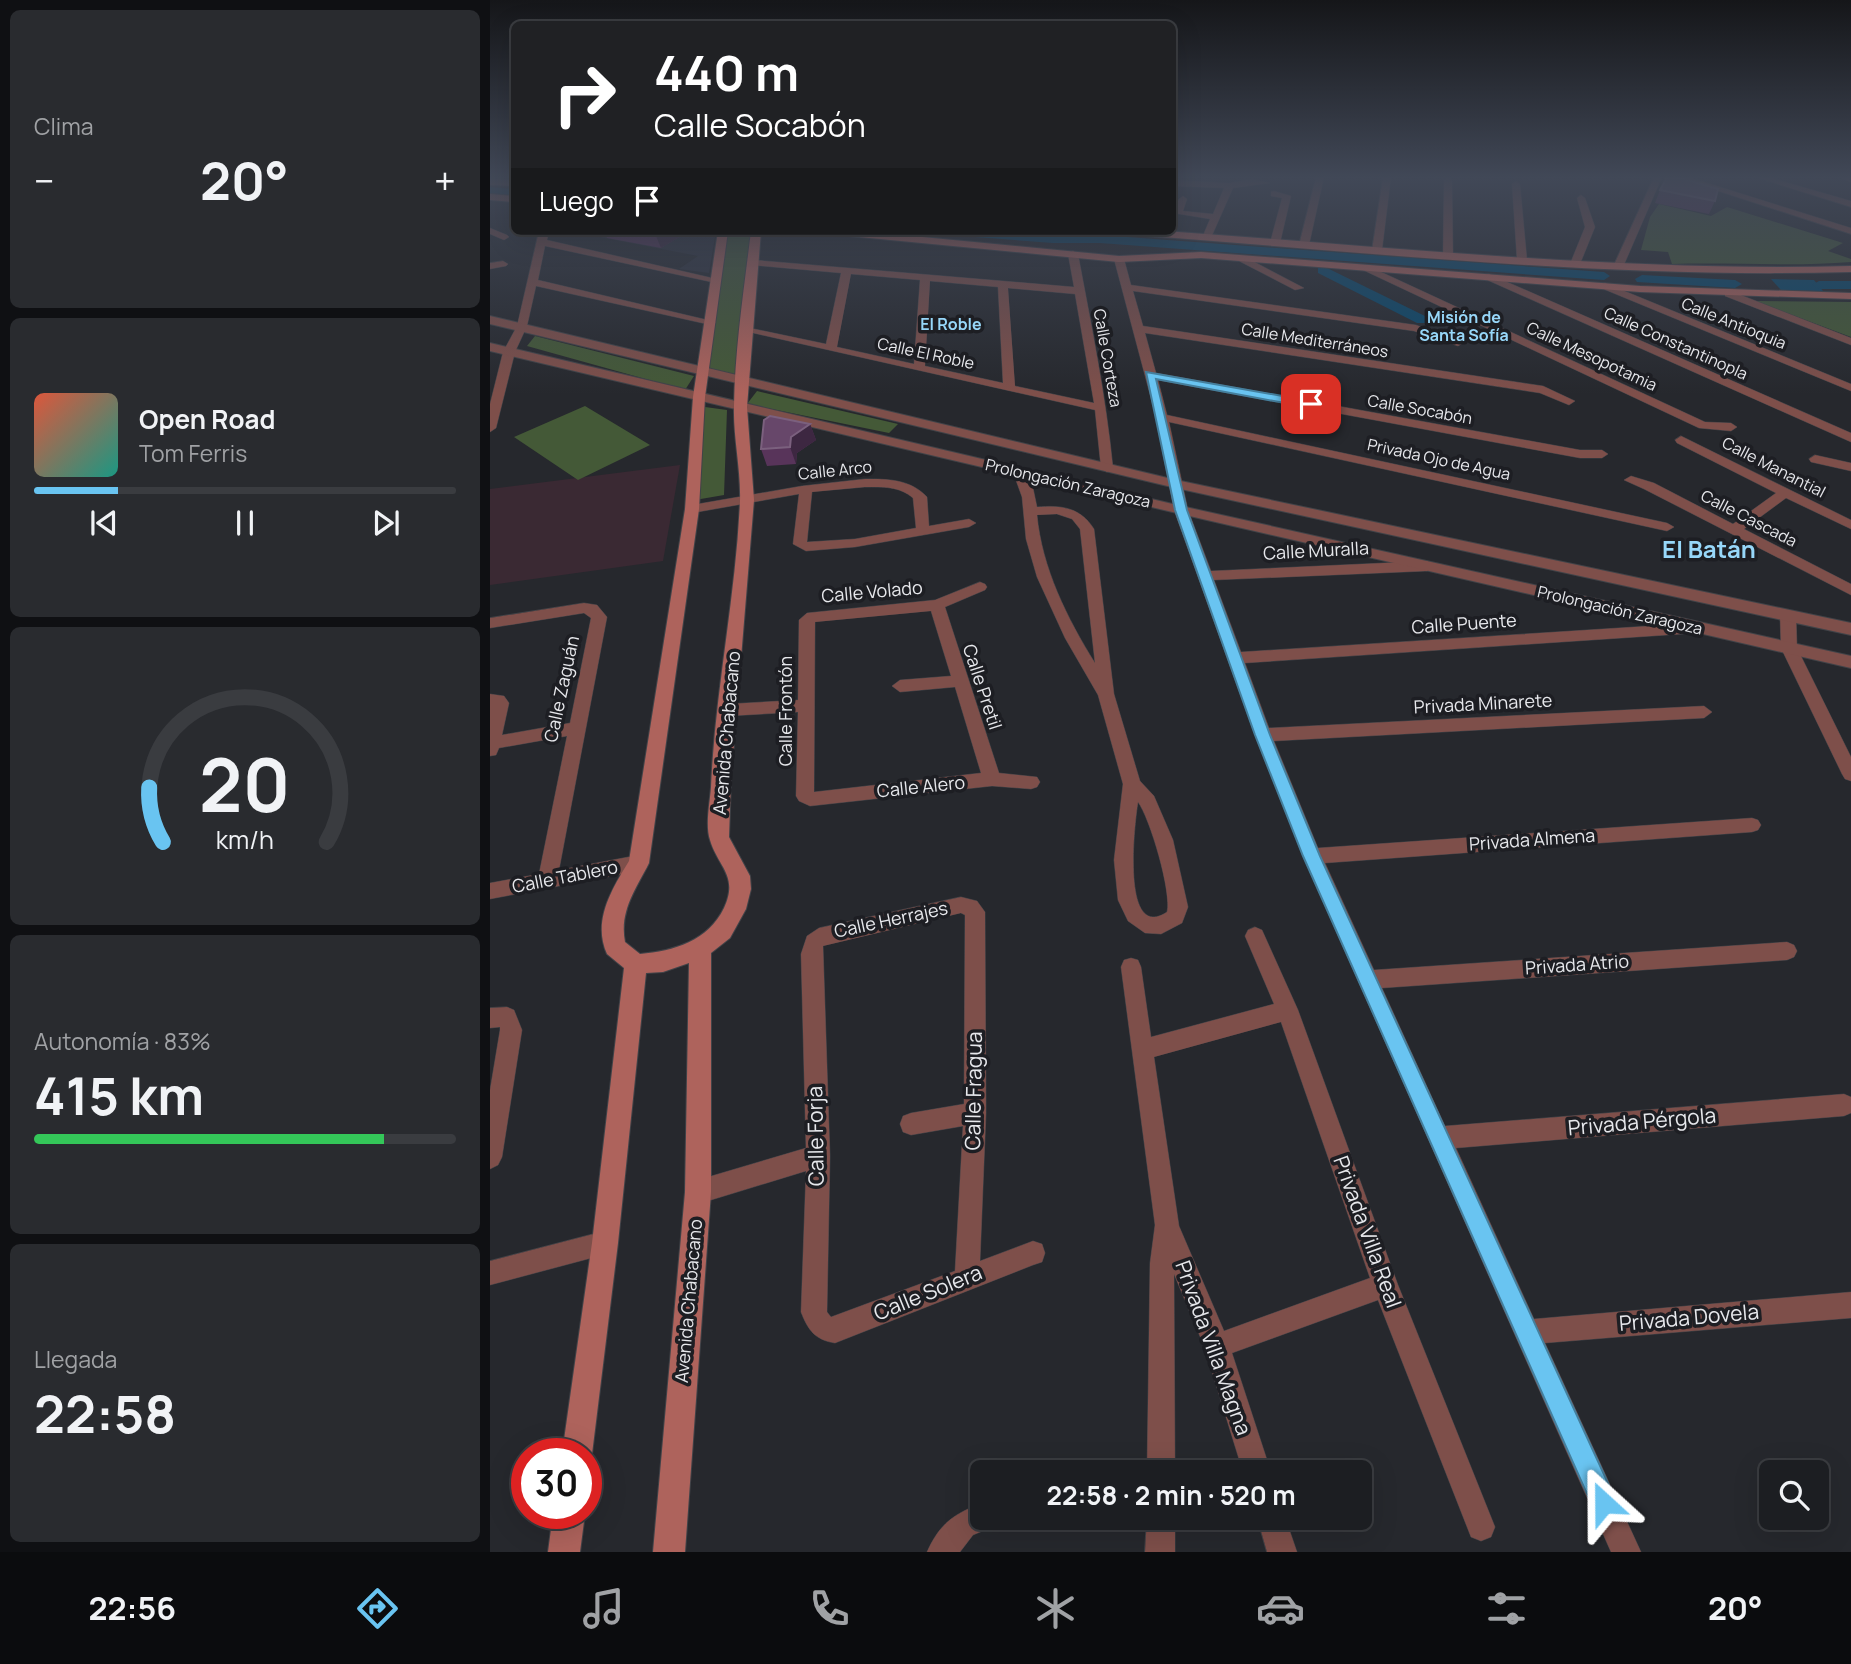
<!DOCTYPE html>
<html lang="es">
<meta charset="utf-8">
<style>
:root{--surface:#1c1e22;--page:#292b2f;--text:#f1f3f6;--muted:#a0a2a5;--line:#3a3c40;--accent:#69c4f1}
body{margin:0;font-family:Manrope,sans-serif;background:var(--page);color:var(--text);height:100vh;display:flex;flex-direction:column;font-size:26px;white-space:nowrap}
*{box-sizing:border-box;margin:0}
p{font-size:23px;color:var(--muted)}
.icon{flex:none;width:38px;height:38px;fill:none;stroke:currentColor;stroke-width:2;stroke-linecap:round;stroke-linejoin:round}
.map{position:relative;flex:1;overflow:hidden}
.sheet{display:flex;flex-direction:column;gap:10px;padding:10px;background:#0f1013;width:490px}
.sheet>*{flex:none}
.banner{position:absolute;left:21px;top:21px;width:665px;height:214px;border-radius:10px;box-shadow:0 7px 28px #0002,0 0 0 2px var(--line);background:#202124;color:#fff;overflow:hidden}
.buttons{position:absolute;left:1269px;top:1460px;display:grid;gap:14px}
.buttons a{display:grid;place-items:center;width:70px;height:70px;border-radius:10px;background:var(--surface);box-shadow:0 7px 28px #0002,0 0 0 2px var(--line);font-size:35px}
.speed{position:absolute;left:21px;top:1438px;display:flex;gap:14px;font-size:35px;font-weight:700;text-align:center}
.speed>*{display:grid;place-content:center;width:91px;height:91px;border-radius:50%;background:var(--surface);box-shadow:0 7px 28px #0002,0 0 0 2px var(--line);line-height:1}
.speed .limit{border:10px solid #d22;background:#fff;color:#111}
.pin{position:absolute;display:grid;place-items:center;width:60px;height:60px;color:#fff;margin:-30px;border-radius:14px;box-shadow:0 4px 10px #0006}
.me{position:absolute;width:77px;margin:-38px;rotate:336deg;stroke-linejoin:round;filter:drop-shadow(0 0 5px #0008)}
.turn{display:flex;align-items:center;gap:24px;height:147px;padding:0 28px;font-size:32px}
.turn .icon{width:91px;height:91px;stroke-width:2.5}
.turn b{display:block;font-size:49px;line-height:60px}
.then{display:flex;align-items:center;height:66px;padding:0 28px;background:#0003;gap:14px;font-size:26px}
.big{font-size:52px;font-weight:700;line-height:1.1}
.sheet .card{flex:1;display:flex;flex-direction:column;justify-content:center;gap:10px;min-width:0;padding:0 24px;border-radius:10px;background:var(--page)}
.sheet .dial{align-items:center;gap:0}
.dial svg{height:182px;overflow:visible;fill:none;stroke:var(--line);stroke-width:7;stroke-linecap:round;text-anchor:middle}
.dial text{fill:var(--text);stroke:none}
.song{display:flex;align-items:center;gap:21px}
.cover{width:84px;height:84px;border-radius:10px;background:linear-gradient(135deg,hsl(10 70% 55%),hsl(170 70% 35%))}
.played{height:7px;border-radius:4px;background:linear-gradient(90deg,var(--accent) 20%,var(--line) 20%)}
.keys{display:flex;justify-content:space-around;direction:ltr}
.heat{display:flex;justify-content:space-between;align-items:center;font-size:38px;direction:ltr}
.charge{height:10px;border-radius:5px;background:linear-gradient(90deg,#34c759 83%,var(--line) 0)}
.trip{position:absolute;left:480px;top:1460px;width:402px;height:70px;border-radius:10px;background:var(--surface);box-shadow:0 7px 28px #0002,0 0 0 2px var(--line);font-weight:700;line-height:70px;text-align:center}
.tab-bar{display:flex;height:112px;justify-content:space-around;align-items:center;background:#0b0c0e;color:var(--muted)}
.tab-bar .icon{width:49px;height:49px}
.tab-bar .current{color:var(--accent)}
.tab-bar b{font-size:32px;color:var(--text)}
main{display:flex;flex:1;min-height:0}
.map>svg:first-child{display:block}
.built{fill:#2e313c}
.education{fill:#3a2933}
.green{fill:#445937}
.water{fill:#07486c}
.lines{fill:none;stroke-linecap:round;stroke-linejoin:round}
.canal{fill:#07486c;fill-rule:evenodd}
.minor-casing{stroke:#414348;stroke-width:1}
.tertiary-casing{stroke:#414348;stroke-width:2}
.secondary-casing{stroke:#414348;stroke-width:2}
.minor{fill:#7e4f4a;fill-rule:evenodd}
.tertiary{fill:#7e4f4a;fill-rule:evenodd}
.secondary{fill:#ae635c;fill-rule:evenodd}
.wall{fill:#58345a}
.shaded-wall{fill:#3d2741}
.building{fill:#67476a;stroke:#7b607e;stroke-width:2}
.route{fill:#69c4f1;stroke:#447f9d;stroke-width:2}
.labels{text-anchor:middle;stroke-width:7;stroke-linejoin:round;paint-order:stroke}
.far-neighbourhood-label{font-size:16px;font-weight:bold;fill:#97d7f9;stroke:#1d1e23}
.far-street-label{font-size:16px;fill:#e7e8ec;stroke:#1d1e23}
.street-label{font-size:18px;fill:#e7e8ec;stroke:#1d1e23}
.near-street-label{font-size:21px;fill:#e7e8ec;stroke:#1d1e23}
.district-label{font-size:24px;font-weight:bold;fill:#97d7f9;stroke:#1d1e23}
</style>
<main>
<section class="sheet">
<div class="card"><p>Clima</p>
<div class="heat"><a>−</a><b class="big">20°</b><a>+</a></div>
</div>
<div class="card">
<div class="song"><i class="cover"></i><div><b>Open Road</b><p>Tom Ferris</p></div></div>
<div class="played"></div>
<div class="keys"><svg class="icon" aria-label="previous" viewBox="0 0 24 24"><path d="M18 5L8 12l10 7zM5 5v14"/></svg><svg class="icon" aria-label="pause" viewBox="0 0 24 24"><path d="M8 5v14M16 5v14"/></svg><svg class="icon" aria-label="next" viewBox="0 0 24 24"><path d="M6 5l10 7-10 7zM19 5v14"/></svg></div>
</div>
<div class="card dial"><svg viewBox="0 0 100 80">
<path d="M14 69A42 42 0 1 1 86 69"/>
<path d="M14 69A42 42 0 0 1 8 45" stroke="#69c4f1"/>
<text x="50" y="56" font-size="32" font-weight="700">20</text>
<text x="50" y="72" font-size="11">km/h</text>
</svg></div>
<div class="card"><p>Autonomía · 83%</p><b class="big">415 km</b><div class="charge"></div></div>
<div class="card"><p>Llegada</p><b class="big">22:58</b></div>
</section>
<div class="map">
<svg width="1361" height="1552" viewBox="0 0 1361 1552">
<rect width="100%" height="100%" fill="#26282d"/>
<path class="built" d="M101,231H226L219,273L189,269L208,256L94,234Z"/>
<path class="education" d="M190,465L173,561L0,585V489Z"/>
<path class="green" d="M1169,204L1221,216L1237,207L1353,243L1338,251L1361,259V262C1301,267 1242,262 1182,264L1178,252L1151,250L1160,217Z
M236,231H261L247,377L216,368Z
M1265,301L1361,302V337Z
M45,336L204,376L195,390L37,346Z
M267,391L408,424L399,433L257,404Z
M95,406L160,445L88,480L24,437Z
M215,407L237,410L234,495L205,500Z"/>
<path class="water" d="M1281,279L1324,280L1333,291L1291,290Z"/>
<g class="lines">
<path class="canal" d="M0,187L24,189V195L0,193Z
M452,231L610,235L1114,272L1120,276L1114,280L610,243H563L458,235Z
M833,266L937,317L939,320L937,323H927L828,273V267Z
M1152,275L1245,280L1252,284L1245,288L1147,282L1145,279Z
M1361,281V289H1329L1322,285L1329,281Z"/>
<g class="minor-casing">
<path id="minor" d="M826,177H834L819,245L814,248L809,245Z
M893,177H901L892,250L887,253L882,250Z
M958,177L962,180L963,255L958,258L953,255L954,180Z
M1164,177H1172L1133,267L1125,269L1123,267Z
M1185,177H1198L1361,228V234Z
M1265,177H1278L1361,201V207Z
M1351,177H1361V182L1352,179Z
M761,179L780,183L743,188L720,240L712,238L720,219L683,213L689,199L693,196L697,199L693,211L723,214L734,188L682,186V180L739,183Z
M1026,181L1030,184L1037,260L1032,263L1027,260L1022,184Z
M784,191L801,196L790,243L785,246L780,243L792,198L781,196V192Z
M1091,195L1095,198L1105,227L1090,264L1085,267L1080,264L1095,227L1087,198Z
M0,228L17,235L19,237L14,240L0,234Z
M49,231H59L57,240L231,280L226,283L55,246L48,280L226,322L221,325L46,286L37,326L25,352L6,428L0,432V404L13,352L27,326Z
M583,251L588,254C601,324 616,396 623,468L617,472L611,468L605,410L250,330L255,327L336,344L351,273L261,265L259,263L264,260L584,287L578,254ZM361,274L430,280L424,364L347,347ZM440,281L508,287L513,383L435,366ZM518,288L585,294L604,403L525,386Z
M629,256L634,259L641,285L926,325L973,343L968,346L924,331L643,291L653,326L1053,386L1085,401L1079,405L1050,393L655,333L666,373L1090,450H1112L1118,454L1112,458H1090L668,380L677,415L1177,523L1184,527L1177,531L679,422L698,510L721,571L937,561L944,566L937,571L724,580L751,652L1207,623L1215,628L1207,633L755,663L779,728L1214,706L1222,712L1214,718L784,741L828,848L1262,818L1268,820L1271,825L1268,830L1262,832L835,863L884,970L1297,942L1304,945L1307,951L1304,957L1297,960L892,988L955,1126L1354,1094L1361,1097V1113L1354,1116L966,1148L1044,1319L1361,1292V1318L1055,1343L1151,1552H1121L813,856L765,735L684,510L666,417L624,259Z
M749,257H755L814,288L805,290L749,261Z
M13,261L18,264L16,266L0,269V263Z
M876,265L1215,422L1241,423L1247,427L1241,431L1209,428L873,270V266Z
M999,274L1361,433V442L995,279V275Z
M1115,283L1361,384V391L1111,288L1110,286Z
M1235,292H1243L1361,338V345L1235,296Z
M1191,436L1361,520V529L1296,498L1254,529L1361,584V595L1154,489L1134,480L1141,476L1164,483L1243,524L1286,493L1187,443L1185,440Z
M1325,455L1361,463V471L1321,462L1319,459Z
M529,468L534,469L543,488L547,507C571,505 590,507 604,529L624,694L650,781L664,796L683,840L698,907L692,923L671,934L655,933L638,921L628,900L624,860L633,784L608,695L575,638L547,577L536,539L532,497L523,472ZM567,514L582,519L590,529L605,663C577,618 552,568 547,515ZM648,802C660,818 682,893 677,912C630,943 645,820 648,802Z
M375,479C398,479 420,479 437,497L439,526L479,519L486,523L479,527L365,547L316,551L303,544L309,494L202,513L195,509L202,505L312,486ZM375,487C393,487 409,486 423,498L426,528L365,539L317,542L322,492Z
M490,582L495,584L497,587L495,590L455,607L509,773L547,777L550,782L547,787L541,789L502,786L320,806L309,801L306,796L308,712L238,716L230,710L238,704L308,700L309,620L317,613L445,600ZM441,611L461,676L410,680L402,686L410,692L465,687L491,773L324,792L325,622Z
M94,603L107,605L117,617L69,870L149,855L156,857L158,863L156,869L149,871L0,899V883L49,874L77,736L9,748L6,755L0,756V694L14,696L19,703L12,735L80,723L101,618L94,613L0,628V618Z
M1298,610L1306,615L1307,648L1361,757V781L1355,779L1352,774L1291,648L1290,615Z
M471,897L487,901L495,912L496,1113L490,1261L543,1241L552,1244L555,1253L552,1262L543,1265L345,1343C325,1340 318,1330 311,1312L316,1171L208,1204L200,1200L196,1192L200,1184L208,1180L316,1148L311,954L317,936L329,928ZM471,913L475,915L474,1104L421,1113L413,1116L410,1124L413,1132L421,1135L473,1126L465,1271L341,1317L337,1312L340,1156L333,946Z
M765,927L772,930L808,1010L908,1285L1005,1527L1001,1537L991,1541L981,1537L888,1300L742,1353L781,1472H753L714,1346L684,1274L685,1472H657L660,1263L665,1225L631,967L634,960L641,958L648,960L651,967L661,1037L784,1004L755,936L758,930ZM791,1022L880,1278L734,1331L689,1226L664,1057Z
M17,1007L24,1010L32,1030L12,1157L8,1165L0,1169V1090L10,1030V1027L0,1028V1008Z
M115,1231L124,1234L127,1243L124,1252L0,1285V1261Z
M492,1503V1517H506L502,1527L483,1535L470,1552H437C450,1523 464,1514 492,1503Z
M657,1517H685V1552H655Z
M767,1517H795L807,1552H777Z"/>
</g>
<g class="tertiary-casing">
<path id="tertiary" d="M0,316L686,480L1361,623V635L686,488L0,324Z
M0,343L691,506L1361,656V668L691,514L0,351Z"/>
</g>
<g class="secondary-casing">
<path id="secondary" d="M0,179L24,180V186L0,185Z
M0,194L24,196V202L0,200Z
M228,231H238L215,397L209,509L159,863C146,889 129,911 135,942L150,954C184,951 218,941 234,908C249,876 228,867 220,840C215,825 220,802 221,787C225,691 246,596 250,501C251,469 243,437 244,406C245,347 254,289 261,231H271L257,407L264,500L241,780L239,837L260,876L261,889L256,909L240,938L221,953V1192L195,1552H163L195,1192L199,963L173,972L156,973L128,1243L102,1454L96,1465V1454H72L102,1243L134,968L117,954C102,921 122,889 139,861L195,509L203,397Z
M333,231H370L629,256L711,252L1150,286L1361,293V299L1150,292L711,258L629,262L338,234Z
M628,231H675C903,247 1132,272 1361,266V272C1118,279 875,252 633,234Z
M63,1514H95L90,1552H58Z"/>
</g>
<use href="#minor" class="minor"/>
<use href="#tertiary" class="tertiary"/>
<use href="#secondary" class="secondary"/>
</g>
<path class="wall" d="M1170,190L1225,201L1219,214L1165,203Z
M114,231H199L171,248L117,238Z
M320,424L326,440L307,453L306,464L277,466L271,449Z"/>
<path class="shaded-wall" d="M174,231H199L171,248L166,236Z
M320,424L326,440L307,453L306,464L300,447L301,437Z"/>
<path class="building" d="M1177,177H1187L1228,189L1225,201L1170,190Z
M139,231H174L166,236Z
M280,416L320,424L301,437L300,447L271,449L274,420Z"/>
<linearGradient id="sky" x2="0" y2="1"><stop stop-color="#151619"/><stop offset="0.45" stop-color="#414857"/><stop offset="1" stop-color="#414857" stop-opacity="0"/></linearGradient>
<rect width="1361" height="394" fill="url(#sky)"/>
<path class="route" d="M656,372L821,401L826,404L821,408L666,379L697,510L780,735L830,856L1123,1494L1127,1503L1123,1512L1114,1516L1105,1512L813,856L765,735L685,510Z"/>
<g class="labels">
<g class="far-neighbourhood-label">
<text x="974" y="323">Misión de<tspan x="974" dy="18">Santa Sofía</tspan></text>
<text x="461" y="330">El Roble</text>
</g>
<g class="far-street-label">
<text transform="translate(1244 323) rotate(22)" y="6">Calle Antioquia</text>
<text transform="translate(825 340) rotate(9)" y="6">Calle Mediterráneos</text>
<text transform="translate(1186 343) rotate(24)" y="6">Calle Constantinopla</text>
<text transform="translate(436 353) rotate(12)" y="6">Calle El Roble</text>
<text transform="translate(1102 356) rotate(25)" y="6">Calle Mesopotamia</text>
<text transform="translate(618 358) rotate(80)" y="6">Calle Corteza</text>
<text transform="translate(930 409) rotate(10)" y="6">Calle Socabón</text>
<text transform="translate(949 459) rotate(12)" y="6">Privada Ojo de Agua</text>
<text transform="translate(1284 467) rotate(27)" y="6">Calle Manantial</text>
<text transform="translate(345 470) rotate(-6)" y="6">Calle Arco</text>
<text transform="translate(578 483) rotate(13)" y="6">Prolongación Zaragoza</text>
<text transform="translate(1259 518) rotate(27)" y="6">Calle Cascada</text>
<text transform="translate(1130 610) rotate(13)" y="6">Prolongación Zaragoza</text>
</g>
<g class="street-label">
<text transform="translate(826 551) rotate(-3)" y="6">Calle Muralla</text>
<text transform="translate(382 592) rotate(-5)" y="6">Calle Volado</text>
<text transform="translate(974 624) rotate(-4)" y="6">Calle Puente</text>
<text transform="translate(492 687) rotate(72)" y="6">Calle Pretil</text>
<text transform="translate(72 689) rotate(-78)" y="6">Calle Zaguán</text>
<text transform="translate(993 704) rotate(-3)" y="6">Privada Minarete</text>
<text transform="translate(296 711) rotate(-90)" y="6">Calle Frontón</text>
<text transform="translate(237 733) rotate(-85)" y="6">Avenida Chabacano</text>
<text transform="translate(431 787) rotate(-6)" y="6">Calle Alero</text>
<text transform="translate(1042 840) rotate(-4)" y="6">Privada Almena</text>
<text transform="translate(75 877) rotate(-11)" y="6">Calle Tablero</text>
<text transform="translate(401 920) rotate(-12)" y="6">Calle Herrajes</text>
<text transform="translate(1087 965) rotate(-4)" y="6">Privada Atrio</text>
<text transform="translate(199 1301) rotate(-85)" y="6">Avenida Chabacano</text>
</g>
<g class="near-street-label">
<text transform="translate(484 1091) rotate(-89)" y="7">Calle Fragua</text>
<text transform="translate(1152 1122) rotate(-5)" y="7">Privada Pérgola</text>
<text transform="translate(326 1136) rotate(-91)" y="7">Calle Forja</text>
<text transform="translate(877 1232) rotate(70)" y="7">Privada Villa Real</text>
<text transform="translate(438 1293) rotate(-22)" y="7">Calle Solera</text>
<text transform="translate(1199 1318) rotate(-5)" y="7">Privada Dovela</text>
<text transform="translate(723 1348) rotate(70)" y="7">Privada Villa Magna</text>
</g>
<g class="district-label">
<text x="1219" y="558">El Batán</text>
</g>
</g>
</svg>
<div class="buttons">
<a><svg class="icon" aria-label="search" viewBox="0 0 24 24"><circle cx="10" cy="10" r="6"/><path d="M15 15l6 6"/></svg></a>
</div>
<div class="speed"><div class="limit">30</div></div>
<div class="pin" style="left:821px;top:404px;background:#d93025"><svg class="icon" aria-label="arrive" viewBox="0 0 24 24"><path d="M6 21V4h12l-3 4 3 4H6"/></svg></div>
<svg class="me" style="left:1114px;top:1503px" viewBox="-20 -20 40 40"><path d="M0-17L14 15 0 8-14 15z" fill="#69c4f1" stroke="#fff" stroke-width="4"/></svg>
<div class="trip">22:58 · 2 min · 520 m</div>
<div class="banner">
<div class="turn"><svg class="icon" aria-label="right" viewBox="0 0 24 24"><path d="M7 20v-9h11M14 6l5 5-5 5"/></svg><div><b>440 m</b>Calle Socabón</div></div>
<div class="then">Luego<svg class="icon" aria-label="arrive" viewBox="0 0 24 24"><path d="M6 21V4h12l-3 4 3 4H6"/></svg></div>
</div>
</div>
</main>
<nav class="tab-bar">
<b>22:56</b>
<svg class="icon current" aria-label="directions" viewBox="0 0 24 24"><path d="M12 3l9 9-9 9-9-9zM9 14v-3h6M13 9l2 2-2 2"/></svg>
<svg class="icon" aria-label="music" viewBox="0 0 24 24"><path d="M9 18V5l10-2v13"/><circle cx="6" cy="18" r="3"/><circle cx="16" cy="16" r="3"/></svg>
<svg class="icon" aria-label="phone" viewBox="0 0 24 24"><path d="M5 4h4l2 5-3 2q2 4 5 5l2-3 5 2v4C11 20 4 13 5 4z"/></svg>
<svg class="icon" aria-label="climate" viewBox="0 0 24 24"><path d="M12 3v18M4 7l16 10M4 17L20 7"/></svg>
<svg class="icon" aria-label="car" viewBox="0 0 24 24"><path d="M5 17H2v-5l4-1 3-4h7l3 4 3 1v5h-3M9 17h6M6 11h13"/><circle cx="7" cy="17" r="2"/><circle cx="17" cy="17" r="2"/></svg>
<svg class="icon" aria-label="filters" viewBox="0 0 24 24"><path d="M4 7h16M4 17h16"/><circle cx="9" cy="7" r="2"/><circle cx="15" cy="17" r="2"/></svg>
<b>20°</b>
</nav>
